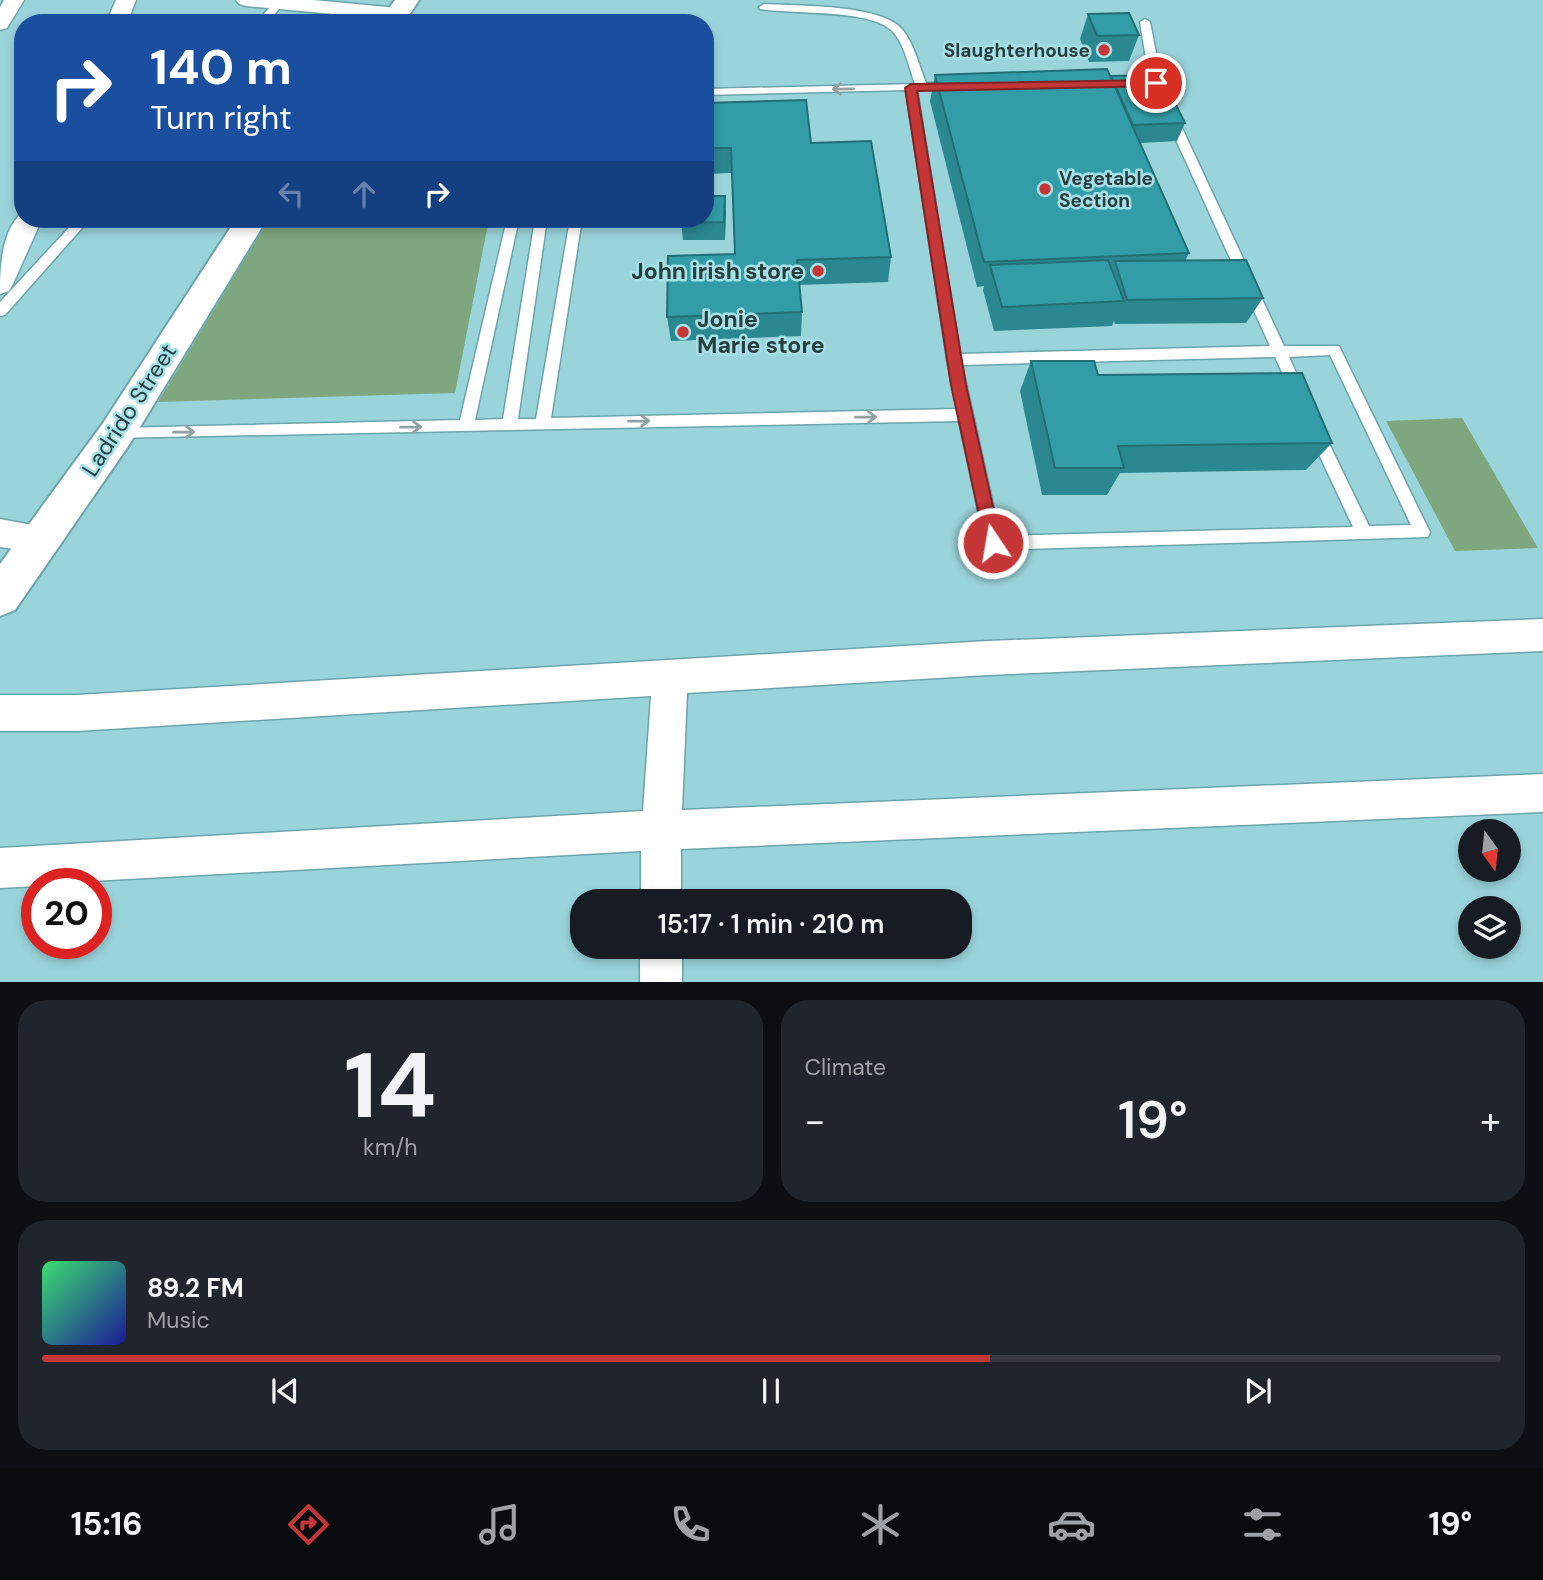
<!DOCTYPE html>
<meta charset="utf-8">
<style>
:root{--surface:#171b24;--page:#20242c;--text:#f1f3f6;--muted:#9ea1a6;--line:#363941;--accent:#c53637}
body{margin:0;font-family:"DM Sans",sans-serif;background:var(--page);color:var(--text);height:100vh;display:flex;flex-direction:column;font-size:26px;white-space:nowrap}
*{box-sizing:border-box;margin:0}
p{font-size:23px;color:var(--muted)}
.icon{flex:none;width:38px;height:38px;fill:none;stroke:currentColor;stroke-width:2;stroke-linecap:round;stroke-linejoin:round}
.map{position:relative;height:982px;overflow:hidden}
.sheet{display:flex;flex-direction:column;gap:18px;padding:18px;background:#0d0f14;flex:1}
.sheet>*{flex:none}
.guide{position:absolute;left:14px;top:14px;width:700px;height:214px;border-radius:28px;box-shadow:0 4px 10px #0003;background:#1a4fa0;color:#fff;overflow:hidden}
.needle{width:46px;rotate:165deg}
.tools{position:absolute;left:1458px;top:819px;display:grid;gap:14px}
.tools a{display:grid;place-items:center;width:63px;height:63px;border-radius:50%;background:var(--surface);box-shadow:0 4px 10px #0003;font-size:35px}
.speed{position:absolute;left:21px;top:868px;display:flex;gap:14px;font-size:35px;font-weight:700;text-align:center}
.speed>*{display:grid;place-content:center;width:91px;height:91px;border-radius:50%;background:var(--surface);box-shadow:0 4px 10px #0003;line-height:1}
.speed .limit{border:10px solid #d22;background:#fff;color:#111}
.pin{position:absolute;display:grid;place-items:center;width:60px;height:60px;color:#fff;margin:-30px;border:4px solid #fff;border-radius:50%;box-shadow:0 2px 7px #0007}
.me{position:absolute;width:77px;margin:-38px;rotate:348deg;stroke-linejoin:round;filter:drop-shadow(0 0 5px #0008)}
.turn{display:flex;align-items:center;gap:24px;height:147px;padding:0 21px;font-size:32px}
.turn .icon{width:91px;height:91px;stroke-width:2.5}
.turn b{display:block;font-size:49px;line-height:60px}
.lanes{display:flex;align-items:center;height:66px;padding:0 21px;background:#0003;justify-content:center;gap:35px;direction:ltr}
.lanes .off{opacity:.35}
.big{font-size:52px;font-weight:600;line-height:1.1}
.sheet .tile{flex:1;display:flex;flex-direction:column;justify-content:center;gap:10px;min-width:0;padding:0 24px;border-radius:28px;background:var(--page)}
.sheet .dial{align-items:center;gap:0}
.dial b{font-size:91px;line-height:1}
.song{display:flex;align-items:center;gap:21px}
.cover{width:84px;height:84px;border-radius:10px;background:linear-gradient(135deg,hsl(140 70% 55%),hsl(240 70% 35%))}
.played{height:7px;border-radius:4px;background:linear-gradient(90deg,var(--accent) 65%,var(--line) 65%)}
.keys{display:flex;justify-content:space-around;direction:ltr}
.heat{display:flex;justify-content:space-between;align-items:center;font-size:38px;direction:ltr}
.sheet .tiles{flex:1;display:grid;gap:18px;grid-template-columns:1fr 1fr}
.tile:last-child{grid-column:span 2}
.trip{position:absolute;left:570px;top:889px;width:402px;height:70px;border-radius:28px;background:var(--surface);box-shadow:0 4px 10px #0003;font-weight:600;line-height:70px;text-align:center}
.tab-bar{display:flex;height:112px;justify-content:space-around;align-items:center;background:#090b0e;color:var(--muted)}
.tab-bar .icon{width:49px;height:49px}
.tab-bar .on{color:var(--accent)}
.tab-bar b{font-size:32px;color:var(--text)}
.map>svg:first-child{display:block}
.green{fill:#7fa77f}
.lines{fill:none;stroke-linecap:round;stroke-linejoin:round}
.lane-casing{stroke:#6ba4aa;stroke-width:3}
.street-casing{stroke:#6ba4aa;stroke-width:3}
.secondary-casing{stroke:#6ba4aa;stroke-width:4}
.lane{fill:#fff;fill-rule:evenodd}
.street{fill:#fff;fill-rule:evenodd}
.secondary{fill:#fff;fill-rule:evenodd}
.wall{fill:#2b8790}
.shaded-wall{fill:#236e75}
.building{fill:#329da7;stroke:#236e75;stroke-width:2}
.oneway{stroke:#939fa0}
.route{fill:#c53637;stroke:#802324;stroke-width:2}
.poi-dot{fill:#c53637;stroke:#a7e1e8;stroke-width:2.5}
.labels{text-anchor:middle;stroke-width:5;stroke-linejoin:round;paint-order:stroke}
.far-poi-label{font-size:19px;font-weight:bold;fill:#273f41;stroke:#a7e1e8;text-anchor:end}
.poi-label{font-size:23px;font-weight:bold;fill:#273f41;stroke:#a7e1e8;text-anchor:end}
.street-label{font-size:23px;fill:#273f41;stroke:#a7e1e8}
</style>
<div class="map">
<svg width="1543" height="982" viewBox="0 0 1543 982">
<rect width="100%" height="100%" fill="#9ad4db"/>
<path class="green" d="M269,219H489L455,393L158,402Z
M1462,418L1538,548L1455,551L1386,421Z"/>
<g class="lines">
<g class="lane-casing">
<path id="lane" d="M275,1L284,3L267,23H256Z
M764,4C796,6 880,4 902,29C914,43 919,66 926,83H951L957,86L951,89L917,90L960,354L1270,346L1166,118L1172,114L1176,115L1284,346H1339L1430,532L1428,537L993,550L987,548L985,543L959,421L111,438L108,434L111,430L116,428L460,420L507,219H519L475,420L503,419L535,219H547L518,419H536L570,219H582L551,418L957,409L947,360L906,90L705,95V89L915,84C909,68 905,46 894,33C873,8 792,15 760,9L759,7ZM1330,355L1411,525L1369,526L1322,429H1312L1309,433L1353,527L1000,536L962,365L1275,357L1292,394L1297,396L1304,390L1289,357Z
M1145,19L1150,22L1162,83L1156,86L1150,83L1140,22Z
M77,219H90L5,315L0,316V302Z"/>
</g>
<g class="street-casing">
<path id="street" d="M4,0H24L7,28L0,30V7Z
M116,0H136L127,23H106Z
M236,0H313L399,8L406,10L409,14L406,18L399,20L246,6L239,4Z
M23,212V219H42L13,284L9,291L0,294C0,268 1,230 23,212Z
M0,519L54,529L58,539L54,549L42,553L0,547Z
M1543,619V651L988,675L687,693L682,810L1543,774V812L681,849V901H641V851L37,884V886L0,888V848L643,811L651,696L77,731H0V695H77L988,641Z
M640,947H682V982H640Z"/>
</g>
<g class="secondary-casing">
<path id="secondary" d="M395,0H419L404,23H378Z
M236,219H267L129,445L15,610L0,616V564L103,423Z"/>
</g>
<use href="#lane" class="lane"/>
<use href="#street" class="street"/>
<use href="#secondary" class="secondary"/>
</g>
<path class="wall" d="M1088,14L1139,35L1129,61L1089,62L1080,39Z
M935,75L1111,77L1185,123L1177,141L1140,143L1189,253L1185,261L1263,298L1246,323L1115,324L1114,321L1112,326L994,331L983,290L984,286L977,287L930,101Z
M705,103L811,143L891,257L888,282L799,285L802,312L801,336L671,341L667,317L735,254L732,173L705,174Z
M725,196V240H683L681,223Z
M1031,361L1098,375L1332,443L1306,470L1120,473L1107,495H1042L1020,391Z"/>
<path class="shaded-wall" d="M725,196L726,213L725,240L724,222Z"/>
<path class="building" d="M1129,13L1139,35L1097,36L1088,14Z
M1107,69L1189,253L984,262L935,75Z
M1161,75L1185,123L1133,125L1111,76Z
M806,100L811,143L871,141L891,257L797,260L802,312L667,317L668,256L735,254L731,148H705V103Z
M705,196H725L724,222L681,223V219H705Z
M1108,260L1124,301L1002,307L990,265Z
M1246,260L1263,298L1127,300L1115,261Z
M1031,361H1094L1098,375L1302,373L1332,443L1118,446L1124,468H1055Z"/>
<defs><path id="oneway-shaft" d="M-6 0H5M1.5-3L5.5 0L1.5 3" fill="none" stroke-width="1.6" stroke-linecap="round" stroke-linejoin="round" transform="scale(1.75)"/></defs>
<g class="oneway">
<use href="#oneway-shaft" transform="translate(843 89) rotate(179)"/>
<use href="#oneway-shaft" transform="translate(866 417) rotate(-1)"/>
<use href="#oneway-shaft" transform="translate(639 421) rotate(-1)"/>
<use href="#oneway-shaft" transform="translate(411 427) rotate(-1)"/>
<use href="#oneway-shaft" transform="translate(184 432) rotate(-1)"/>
</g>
<path class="route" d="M1156,80L1159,81V86L917,91L966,385L1001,543L999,548L993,550L987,548L985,543L951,385L905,88L911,84Z"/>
<g class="poi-dot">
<circle cx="1104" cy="50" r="7"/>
<circle cx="1045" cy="189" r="7"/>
<circle cx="818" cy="271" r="7"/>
<circle cx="683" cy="332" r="7"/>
</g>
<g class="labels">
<g class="far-poi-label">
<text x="1090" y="57">Slaughterhouse</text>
<text x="1059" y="185" text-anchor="start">Vegetable<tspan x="1059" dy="22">Section</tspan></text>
</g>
<g class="poi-label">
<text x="804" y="279">John irish store</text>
<text x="697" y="327" text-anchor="start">Jonie<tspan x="697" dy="26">Marie store</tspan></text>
</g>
<g class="street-label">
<text transform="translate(129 410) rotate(-57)" y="8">Ladrido Street</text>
</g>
</g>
</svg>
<div class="tools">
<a><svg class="needle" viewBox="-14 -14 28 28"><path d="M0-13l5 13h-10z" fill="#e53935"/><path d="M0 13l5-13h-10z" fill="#9ea1a6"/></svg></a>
<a><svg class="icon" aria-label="layers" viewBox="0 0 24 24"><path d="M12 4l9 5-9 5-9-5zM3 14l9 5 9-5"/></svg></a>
</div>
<div class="speed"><div class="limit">20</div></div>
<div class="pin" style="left:1156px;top:83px;background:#d93025"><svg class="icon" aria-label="arrive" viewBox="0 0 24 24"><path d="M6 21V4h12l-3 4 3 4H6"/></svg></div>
<svg class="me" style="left:993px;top:543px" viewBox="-20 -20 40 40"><circle r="17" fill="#c53637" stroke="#fff" stroke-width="3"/><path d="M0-11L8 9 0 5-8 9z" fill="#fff"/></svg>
<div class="trip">15:17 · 1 min · 210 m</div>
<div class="guide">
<div class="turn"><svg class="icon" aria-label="right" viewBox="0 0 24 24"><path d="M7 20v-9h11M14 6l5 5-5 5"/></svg><div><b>140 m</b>Turn right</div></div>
<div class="lanes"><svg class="icon off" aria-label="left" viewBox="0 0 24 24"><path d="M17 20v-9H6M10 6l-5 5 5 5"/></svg><svg class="icon off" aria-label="ahead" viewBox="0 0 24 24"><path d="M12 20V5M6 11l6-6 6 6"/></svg><svg class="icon" aria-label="right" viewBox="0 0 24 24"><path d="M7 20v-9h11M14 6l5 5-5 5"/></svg></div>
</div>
</div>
<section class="sheet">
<div class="tiles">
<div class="tile dial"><b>14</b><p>km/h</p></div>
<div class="tile"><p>Climate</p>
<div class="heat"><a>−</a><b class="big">19°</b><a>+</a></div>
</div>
<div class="tile">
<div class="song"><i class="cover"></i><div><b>89.2 FM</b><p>Music</p></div></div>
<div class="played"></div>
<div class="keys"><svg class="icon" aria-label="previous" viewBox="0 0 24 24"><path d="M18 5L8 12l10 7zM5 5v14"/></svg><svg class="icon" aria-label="pause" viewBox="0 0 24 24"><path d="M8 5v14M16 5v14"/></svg><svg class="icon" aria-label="next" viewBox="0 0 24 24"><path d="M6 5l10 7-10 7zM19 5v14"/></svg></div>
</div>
</div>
</section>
<nav class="tab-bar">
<b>15:16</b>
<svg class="icon on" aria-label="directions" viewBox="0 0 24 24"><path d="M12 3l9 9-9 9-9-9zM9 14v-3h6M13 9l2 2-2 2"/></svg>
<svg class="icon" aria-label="music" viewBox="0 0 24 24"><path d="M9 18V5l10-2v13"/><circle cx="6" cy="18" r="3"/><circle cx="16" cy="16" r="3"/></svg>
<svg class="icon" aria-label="phone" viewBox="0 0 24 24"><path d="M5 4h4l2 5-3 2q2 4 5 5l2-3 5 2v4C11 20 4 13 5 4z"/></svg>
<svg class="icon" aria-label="climate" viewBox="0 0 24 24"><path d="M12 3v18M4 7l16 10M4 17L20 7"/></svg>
<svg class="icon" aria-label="car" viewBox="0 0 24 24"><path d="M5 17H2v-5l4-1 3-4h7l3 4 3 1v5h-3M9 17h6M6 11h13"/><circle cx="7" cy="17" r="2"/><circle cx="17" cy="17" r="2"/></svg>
<svg class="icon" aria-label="filters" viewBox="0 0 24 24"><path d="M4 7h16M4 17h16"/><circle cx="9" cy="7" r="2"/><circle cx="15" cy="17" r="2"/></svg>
<b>19°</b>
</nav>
